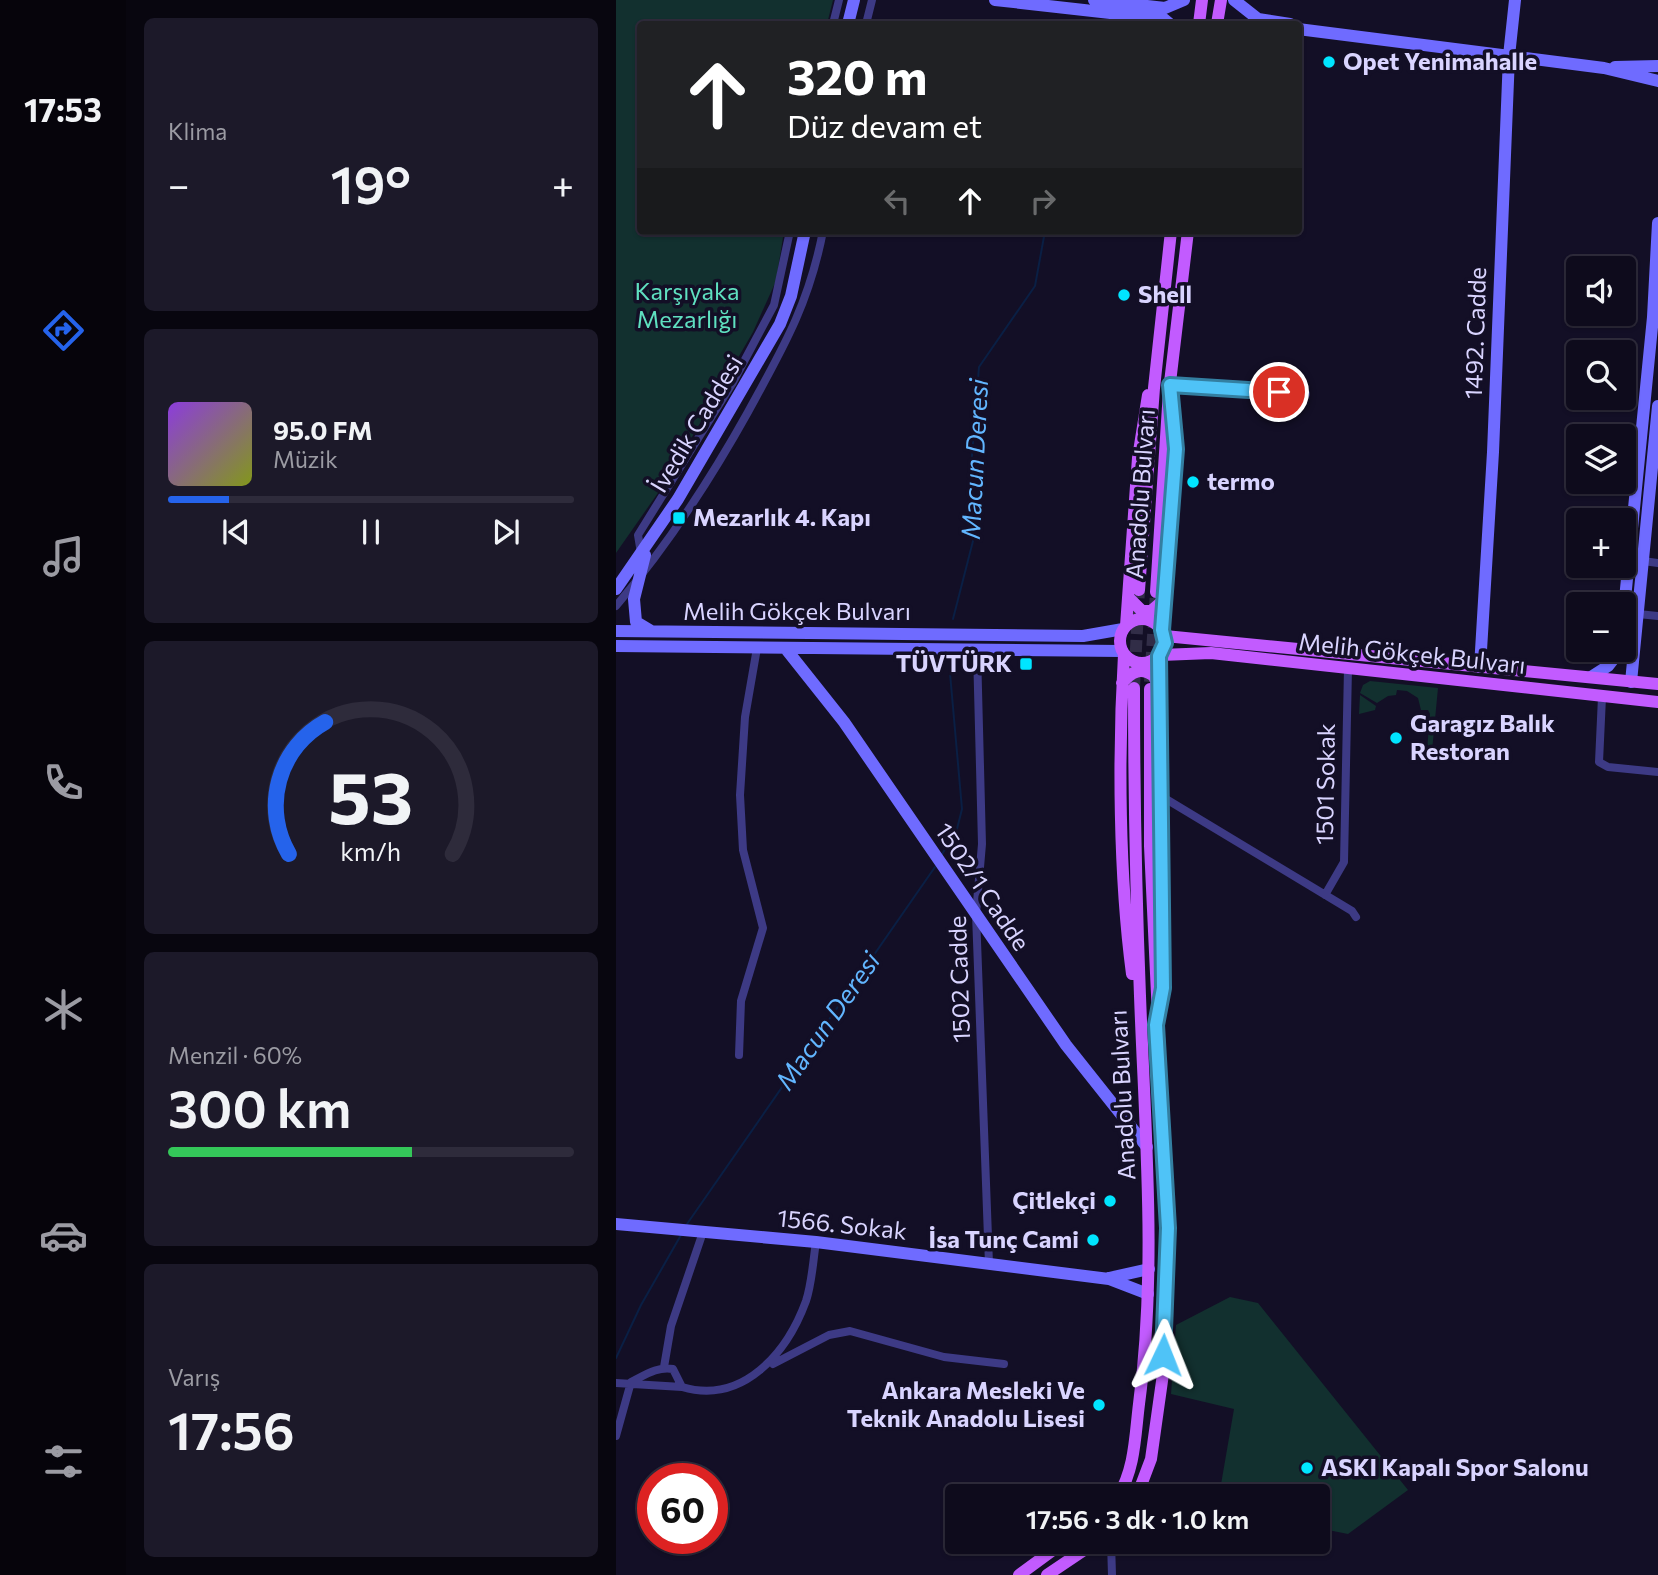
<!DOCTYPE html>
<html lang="tr">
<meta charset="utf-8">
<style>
:root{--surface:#0e0b1c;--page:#1c1929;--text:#f1f3f6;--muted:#9b9ba3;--line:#2e2b3b;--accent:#2563eb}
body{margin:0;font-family:Commissioner,sans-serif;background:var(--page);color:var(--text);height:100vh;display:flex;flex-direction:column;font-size:26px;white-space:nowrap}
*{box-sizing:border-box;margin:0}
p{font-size:23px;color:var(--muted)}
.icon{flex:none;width:38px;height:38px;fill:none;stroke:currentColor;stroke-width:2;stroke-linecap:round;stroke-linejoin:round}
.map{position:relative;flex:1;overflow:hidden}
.details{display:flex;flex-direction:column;gap:18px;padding:18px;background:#08060f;width:490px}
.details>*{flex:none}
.hud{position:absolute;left:21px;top:21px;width:665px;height:214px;border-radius:7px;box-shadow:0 2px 5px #0004,0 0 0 2px var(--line);background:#202124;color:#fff;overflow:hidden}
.buttons{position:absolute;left:950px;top:256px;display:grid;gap:14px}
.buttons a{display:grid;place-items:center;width:70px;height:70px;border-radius:7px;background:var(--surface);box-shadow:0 2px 5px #0004,0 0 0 2px var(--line);font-size:35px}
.speed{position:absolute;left:21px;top:1463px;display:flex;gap:14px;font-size:35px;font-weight:700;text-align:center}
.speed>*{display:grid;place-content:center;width:91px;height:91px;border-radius:50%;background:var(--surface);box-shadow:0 2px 5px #0004,0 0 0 2px var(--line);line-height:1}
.speed .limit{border:10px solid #d22;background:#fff;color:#111}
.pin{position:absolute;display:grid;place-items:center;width:60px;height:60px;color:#fff;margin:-30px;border:4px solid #fff;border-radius:50%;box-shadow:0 2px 7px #0007}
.me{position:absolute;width:77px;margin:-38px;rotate:2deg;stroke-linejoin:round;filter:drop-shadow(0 0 5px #0008)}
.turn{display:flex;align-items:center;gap:24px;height:147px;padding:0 35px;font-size:32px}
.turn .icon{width:91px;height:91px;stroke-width:2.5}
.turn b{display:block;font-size:49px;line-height:60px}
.lanes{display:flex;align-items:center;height:66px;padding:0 35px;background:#0003;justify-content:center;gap:35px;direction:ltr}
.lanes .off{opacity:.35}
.big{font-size:52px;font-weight:600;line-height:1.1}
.details .card{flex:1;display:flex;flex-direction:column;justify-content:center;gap:10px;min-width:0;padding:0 24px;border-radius:10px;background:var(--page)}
.details .dial{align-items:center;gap:0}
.dial svg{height:182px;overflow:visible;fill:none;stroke:var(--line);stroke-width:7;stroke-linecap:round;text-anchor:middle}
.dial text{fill:var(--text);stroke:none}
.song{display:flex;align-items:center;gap:21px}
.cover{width:84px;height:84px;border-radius:10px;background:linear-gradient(135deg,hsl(270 70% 55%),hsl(70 70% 35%))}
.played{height:7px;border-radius:4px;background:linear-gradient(90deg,var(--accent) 15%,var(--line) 15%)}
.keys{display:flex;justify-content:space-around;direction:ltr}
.heat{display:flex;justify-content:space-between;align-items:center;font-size:38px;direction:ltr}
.charge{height:10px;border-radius:5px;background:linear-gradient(90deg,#34c759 60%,var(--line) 0)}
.trip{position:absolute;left:329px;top:1484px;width:385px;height:70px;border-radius:7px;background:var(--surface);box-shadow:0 2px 5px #0004,0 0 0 2px var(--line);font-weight:600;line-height:70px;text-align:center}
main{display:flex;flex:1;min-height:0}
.menu{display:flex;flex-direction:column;width:126px;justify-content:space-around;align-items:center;background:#06040b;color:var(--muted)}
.menu .icon{width:49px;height:49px}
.menu .active{color:var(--accent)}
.menu b{font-size:32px;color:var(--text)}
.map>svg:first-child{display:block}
.green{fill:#12302f}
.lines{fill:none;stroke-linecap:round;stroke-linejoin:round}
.stream{stroke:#0a1f44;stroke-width:2}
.primary-tunnel{stroke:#312d47;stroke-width:12;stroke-dasharray:12 6;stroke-linecap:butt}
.street{stroke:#3d3a85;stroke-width:8}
.secondary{stroke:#6f6bff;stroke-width:12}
.primary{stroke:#c25bff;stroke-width:12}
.route-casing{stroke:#337fa1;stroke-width:18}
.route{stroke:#4fc3f7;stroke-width:12}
.poi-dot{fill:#00e5ff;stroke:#130f26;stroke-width:2.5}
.labels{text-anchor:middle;stroke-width:7;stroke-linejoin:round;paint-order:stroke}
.poi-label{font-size:24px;font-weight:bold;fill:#d9d4ff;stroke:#130f26;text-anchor:start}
.park-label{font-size:24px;fill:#5fe0c0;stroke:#130f26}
.street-label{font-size:24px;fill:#d9d4ff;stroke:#130f26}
.water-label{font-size:26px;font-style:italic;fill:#62b6ff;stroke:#130f26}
</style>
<main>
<nav class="menu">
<b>17:53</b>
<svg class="icon active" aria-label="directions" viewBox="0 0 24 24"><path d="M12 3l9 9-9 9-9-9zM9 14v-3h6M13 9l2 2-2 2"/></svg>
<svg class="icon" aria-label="music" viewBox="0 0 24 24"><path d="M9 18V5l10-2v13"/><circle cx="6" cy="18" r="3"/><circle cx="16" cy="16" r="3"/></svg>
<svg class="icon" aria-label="phone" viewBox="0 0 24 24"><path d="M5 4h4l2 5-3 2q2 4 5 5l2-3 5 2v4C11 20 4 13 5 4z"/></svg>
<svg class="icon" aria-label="climate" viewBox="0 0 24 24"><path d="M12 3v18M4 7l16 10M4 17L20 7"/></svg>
<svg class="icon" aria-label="car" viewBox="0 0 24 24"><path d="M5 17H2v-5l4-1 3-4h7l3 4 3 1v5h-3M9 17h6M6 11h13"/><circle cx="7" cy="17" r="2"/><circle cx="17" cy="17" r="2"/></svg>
<svg class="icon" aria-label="filters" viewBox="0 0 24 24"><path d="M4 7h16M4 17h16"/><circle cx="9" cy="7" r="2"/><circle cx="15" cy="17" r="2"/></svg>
</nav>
<section class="details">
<div class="card"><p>Klima</p>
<div class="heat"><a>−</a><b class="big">19°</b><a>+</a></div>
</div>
<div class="card">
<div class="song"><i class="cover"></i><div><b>95.0 FM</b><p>Müzik</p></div></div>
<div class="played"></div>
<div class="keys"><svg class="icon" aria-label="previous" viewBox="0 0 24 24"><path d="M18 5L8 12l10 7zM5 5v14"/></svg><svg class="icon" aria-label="pause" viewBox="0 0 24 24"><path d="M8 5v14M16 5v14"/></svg><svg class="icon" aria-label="next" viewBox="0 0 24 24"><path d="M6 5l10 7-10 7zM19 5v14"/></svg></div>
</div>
<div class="card dial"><svg viewBox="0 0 100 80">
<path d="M14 69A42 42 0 1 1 86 69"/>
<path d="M14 69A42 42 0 0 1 30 11" stroke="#2563eb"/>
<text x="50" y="56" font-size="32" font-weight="700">53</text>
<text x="50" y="72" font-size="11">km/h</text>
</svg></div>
<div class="card"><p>Menzil · 60%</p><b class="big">300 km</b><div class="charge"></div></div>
<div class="card"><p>Varış</p><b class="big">17:56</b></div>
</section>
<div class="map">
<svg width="1042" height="1575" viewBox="0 0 1042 1575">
<rect width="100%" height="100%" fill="#130f26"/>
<path class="green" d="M0,0H217L211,24H24V231H168L160,281L137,332L51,480L0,553Z
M754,681L822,688L816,751H811L814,714L812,710H805L802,698L791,691L781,690L780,695L772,696L761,703L744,693L747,685Z
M744,695L760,706L759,710L743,714Z
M614,1297L642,1303L792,1490L732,1534L702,1528V1496H603L618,1409L555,1394L560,1325Z"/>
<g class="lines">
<path class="stream" d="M504,24L505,23
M337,619L357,541L356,455L363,367L419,286L429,231
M325,856L341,829L346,809L333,662
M71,1224L319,867
M0,1358L25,1305L65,1235"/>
<path class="primary-tunnel" d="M534,682L540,592
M518,688L523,590"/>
<path class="street" d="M217,24L223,0
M250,24L256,0
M554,385L690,394
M25,553L22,535L116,384L158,305L174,231
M1027,561L1042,563
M0,606C52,545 93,482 132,412C167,348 193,304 207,231
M1022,614L1042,616
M361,651L366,844L360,914L373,1264
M986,697L983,762L992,767L1042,772
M545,796L736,911L740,917
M709,895L728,862L732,668
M123,1055L125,1001L147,928L127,850L124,795L129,717L141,648
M157,1364L213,1335L234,1331L328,1357L388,1364
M48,1367L55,1326L87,1232
M0,1383L66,1387
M0,1436L15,1382C29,1375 42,1366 57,1369L66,1387C127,1405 171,1353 190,1301C196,1283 197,1261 200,1242
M495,1542L496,1575"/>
<path class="secondary" d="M379,0L548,19L554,24
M478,0L549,8L568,0
M618,0L642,19L674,24
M232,24L238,0
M682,29L988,68L1042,81
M999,67L1042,66
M29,555L18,599L20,622L35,631
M0,589L62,499L164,324L175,296L189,231
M1008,609L1037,317L1042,223
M0,631L467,636L507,629
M0,646L506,651
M170,649L228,722L450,1045L531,1147
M864,667L877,452L893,56L899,0
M975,677L992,666L1003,652
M1015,682L1042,406
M0,1224L200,1242L493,1279L532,1294
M493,1278L533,1269"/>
<path class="primary" d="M583,24L586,0
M601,24L605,0
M523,590L538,388L555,231
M540,592L553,391L572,231
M512,597L526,611H535L549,599
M504 641a22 22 0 1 1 44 0a22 22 0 1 1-44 0Z
M510,626L522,458L532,395
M546,630L558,486L557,417
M549,636L1042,684
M508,654C502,754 503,876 516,974
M545,655L595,653L1042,702
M543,656L546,987
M506,683C516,671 525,667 538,676L542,686
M502,1496C519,1469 519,1436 523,1404C541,1268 529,1133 524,996C520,893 518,791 518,688
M521,1496L535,1459L547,1374L552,1228L534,846V689
M403,1575L448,1542
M431,1575L480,1542"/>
</g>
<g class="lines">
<g class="route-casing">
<path id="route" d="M547,1355L552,1228L540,1025L547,988L543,656L549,643L546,630L560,449L554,385L663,392"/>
</g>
<use href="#route" class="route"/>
</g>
<g class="poi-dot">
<circle cx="713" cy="62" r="7"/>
<circle cx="508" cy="295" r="7"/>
<circle cx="577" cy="482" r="7"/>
<rect x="56" y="511" width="14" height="14" rx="3.5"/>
<rect x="403" y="657" width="14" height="14" rx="3.5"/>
<circle cx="780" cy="738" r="7"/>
<circle cx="494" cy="1201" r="7"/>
<circle cx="477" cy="1240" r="7"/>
<circle cx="483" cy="1405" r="7"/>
<circle cx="691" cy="1468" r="7"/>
</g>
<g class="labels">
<g class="poi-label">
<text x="727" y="70">Opet Yenimahalle</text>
<text x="522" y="303">Shell</text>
<text x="591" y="490">termo</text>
<text x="77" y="526">Mezarlık 4. Kapı</text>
<text x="396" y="672" text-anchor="end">TÜVTÜRK</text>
<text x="794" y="732">Garagız Balık<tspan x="794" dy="28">Restoran</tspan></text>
<text x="480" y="1209" text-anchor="end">Çitlekçi</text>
<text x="463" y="1248" text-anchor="end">İsa Tunç Cami</text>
<text x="469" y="1399" text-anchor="end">Ankara Mesleki Ve<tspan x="469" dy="28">Teknik Anadolu Lisesi</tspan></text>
<text x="705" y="1476">ASKI Kapalı Spor Salonu</text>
</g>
<g class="park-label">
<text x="71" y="300">Karşıyaka<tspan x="71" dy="28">Mezarlığı</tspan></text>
</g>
<g class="street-label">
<text transform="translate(860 333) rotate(-88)" y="8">1492. Cadde</text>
<text transform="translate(81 424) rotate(-59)" y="8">İvedik Caddesi</text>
<text transform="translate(525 494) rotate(-86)" y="8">Anadolu Bulvarı</text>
<text x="181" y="620">Melih Gökçek Bulvarı</text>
<text transform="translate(796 654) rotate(6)" y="8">Melih Gökçek Bulvarı</text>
<text transform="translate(710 784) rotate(-89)" y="8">1501 Sokak</text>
<text transform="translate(366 887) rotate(56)" y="8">1502/1 Cadde</text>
<text transform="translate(344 979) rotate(-92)" y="8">1502 Cadde</text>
<text transform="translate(507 1095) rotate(-93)" y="8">Anadolu Bulvarı</text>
<text transform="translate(226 1225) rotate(6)" y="8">1566. Sokak</text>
</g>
<g class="water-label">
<text transform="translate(359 459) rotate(-87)" y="9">Macun Deresi</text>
<text transform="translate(212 1021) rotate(-55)" y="9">Macun Deresi</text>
</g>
</g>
</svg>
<div class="buttons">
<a><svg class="icon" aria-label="sound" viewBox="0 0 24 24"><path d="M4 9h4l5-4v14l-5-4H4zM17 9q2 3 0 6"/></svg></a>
<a><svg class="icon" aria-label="search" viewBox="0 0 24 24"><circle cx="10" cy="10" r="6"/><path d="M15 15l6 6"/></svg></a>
<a><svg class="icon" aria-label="layers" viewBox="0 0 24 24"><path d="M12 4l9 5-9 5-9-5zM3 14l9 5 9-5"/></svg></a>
<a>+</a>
<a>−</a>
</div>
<div class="speed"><div class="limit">60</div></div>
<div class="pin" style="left:663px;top:392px;background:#d93025"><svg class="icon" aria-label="arrive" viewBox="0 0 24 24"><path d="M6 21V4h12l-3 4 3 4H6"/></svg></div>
<svg class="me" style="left:547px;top:1355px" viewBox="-20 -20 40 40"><path d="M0-17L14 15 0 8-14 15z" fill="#4fc3f7" stroke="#fff" stroke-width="4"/></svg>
<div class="trip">17:56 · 3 dk · 1.0 km</div>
<div class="hud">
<div class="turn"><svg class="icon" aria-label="ahead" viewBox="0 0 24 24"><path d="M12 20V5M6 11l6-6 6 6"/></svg><div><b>320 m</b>Düz devam et</div></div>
<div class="lanes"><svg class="icon off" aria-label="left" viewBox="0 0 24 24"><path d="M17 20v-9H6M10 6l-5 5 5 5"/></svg><svg class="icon" aria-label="ahead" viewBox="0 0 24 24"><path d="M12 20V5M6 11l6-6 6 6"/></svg><svg class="icon off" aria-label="right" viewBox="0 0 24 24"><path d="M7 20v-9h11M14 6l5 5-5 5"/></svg></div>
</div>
</div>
</main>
